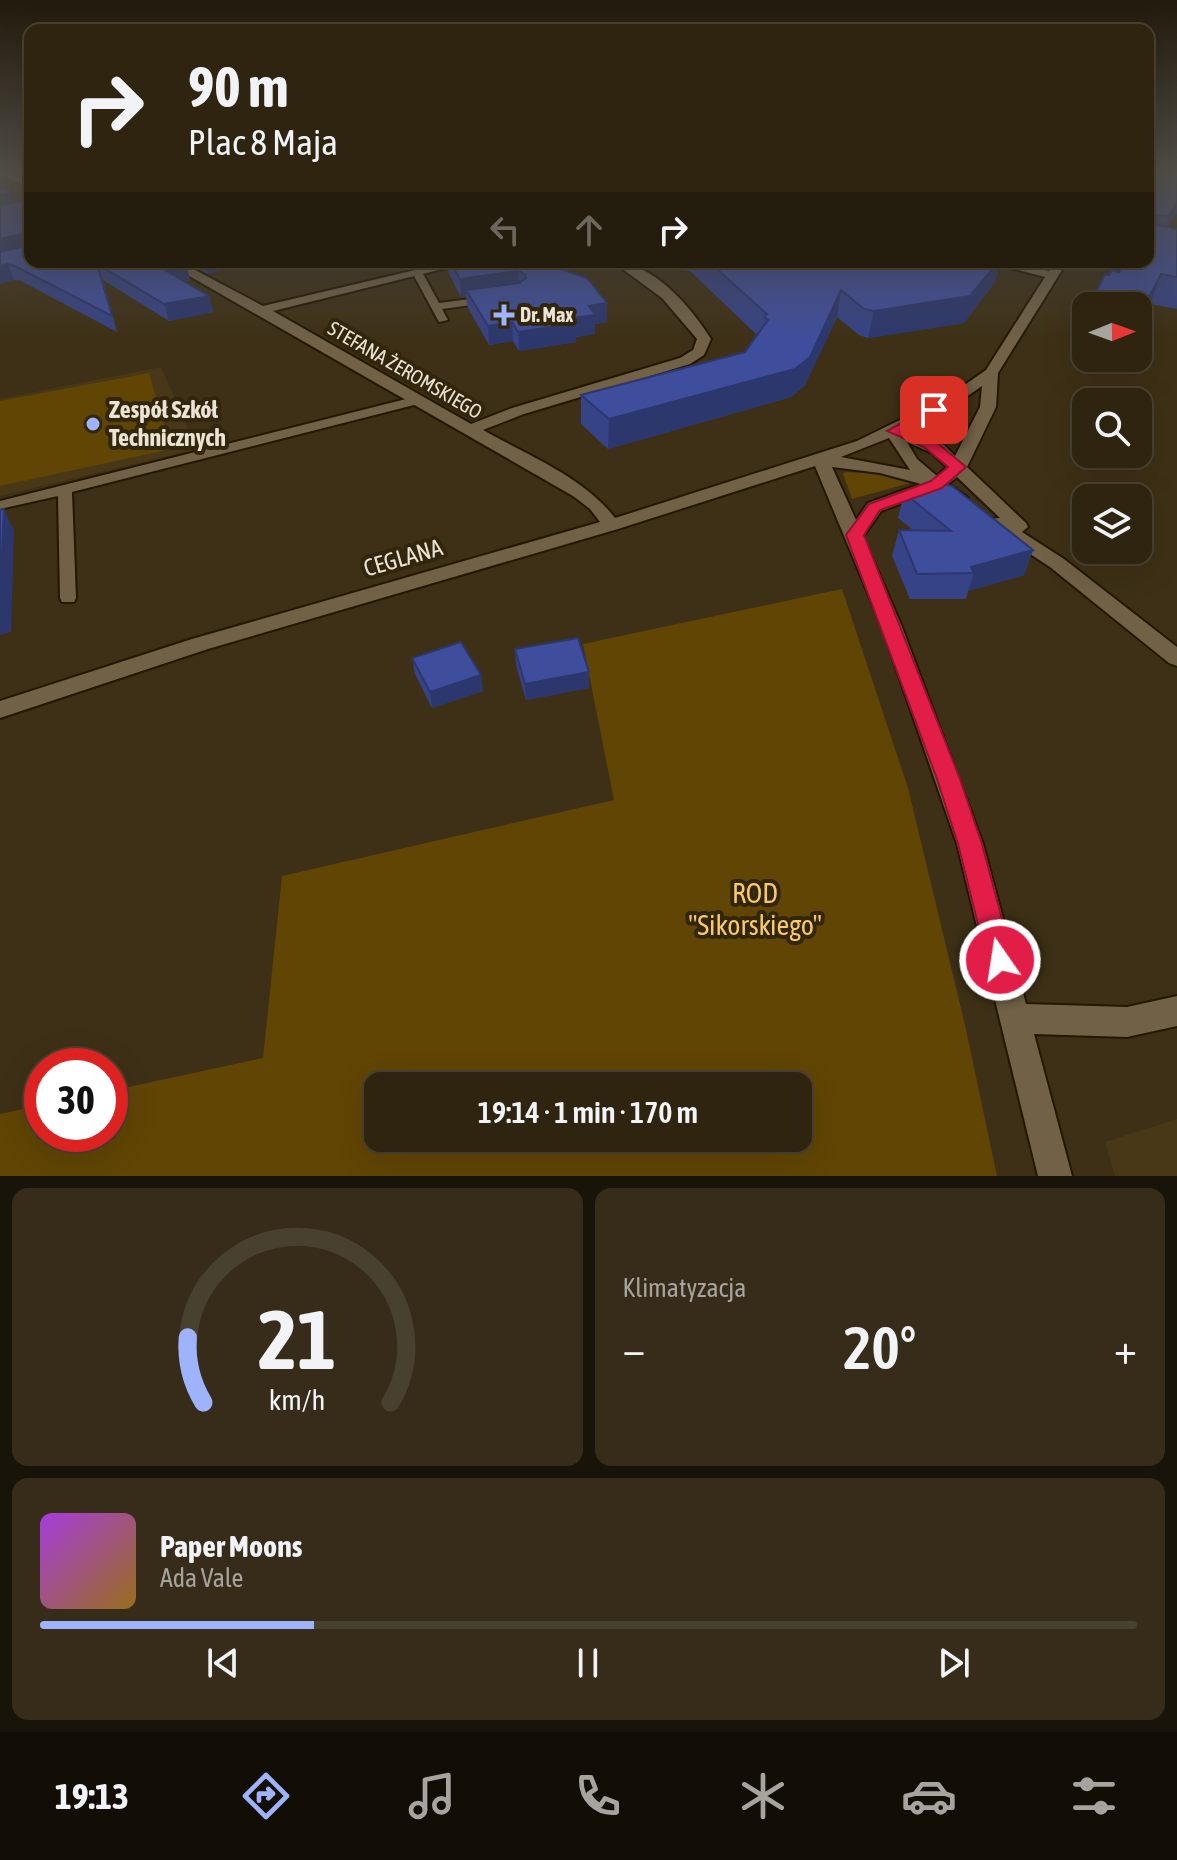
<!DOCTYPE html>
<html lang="pl">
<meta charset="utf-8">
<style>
:root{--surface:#2e2410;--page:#362c19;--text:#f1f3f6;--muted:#a7a49f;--line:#494130;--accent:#9fb3fd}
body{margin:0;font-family:"Asap Condensed",sans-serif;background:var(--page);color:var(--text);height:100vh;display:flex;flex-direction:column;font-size:30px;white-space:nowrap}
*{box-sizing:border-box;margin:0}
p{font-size:26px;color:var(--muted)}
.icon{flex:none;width:44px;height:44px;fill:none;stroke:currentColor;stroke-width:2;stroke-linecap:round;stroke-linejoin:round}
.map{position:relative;height:1176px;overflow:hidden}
.side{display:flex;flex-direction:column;gap:12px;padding:12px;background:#191409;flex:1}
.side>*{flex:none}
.banner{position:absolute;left:24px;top:24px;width:1130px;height:244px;border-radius:16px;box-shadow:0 8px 32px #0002,0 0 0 2px var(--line);background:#2e2410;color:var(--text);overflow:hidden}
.needle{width:52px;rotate:89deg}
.fabs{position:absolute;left:1072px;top:292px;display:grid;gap:16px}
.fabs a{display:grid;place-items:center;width:80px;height:80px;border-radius:16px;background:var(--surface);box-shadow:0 8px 32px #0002,0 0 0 2px var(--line);font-size:40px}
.speed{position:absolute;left:24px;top:1048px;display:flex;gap:16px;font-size:40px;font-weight:700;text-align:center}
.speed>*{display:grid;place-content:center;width:104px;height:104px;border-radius:50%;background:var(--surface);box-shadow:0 8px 32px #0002,0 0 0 2px var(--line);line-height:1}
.speed .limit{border:12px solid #d22;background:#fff;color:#111}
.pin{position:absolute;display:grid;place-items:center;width:68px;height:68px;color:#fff;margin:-34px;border-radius:16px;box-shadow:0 4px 12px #0006}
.me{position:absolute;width:88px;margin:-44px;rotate:347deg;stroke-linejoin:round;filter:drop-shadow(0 0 6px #0008)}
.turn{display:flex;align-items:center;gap:28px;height:168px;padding:0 32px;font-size:36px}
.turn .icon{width:104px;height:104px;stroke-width:2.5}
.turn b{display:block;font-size:56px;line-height:68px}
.lanes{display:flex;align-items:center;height:76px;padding:0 32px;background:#0003;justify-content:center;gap:40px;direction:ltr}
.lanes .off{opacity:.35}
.big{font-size:60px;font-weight:600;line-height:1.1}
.side .tile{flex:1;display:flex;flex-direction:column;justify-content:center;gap:12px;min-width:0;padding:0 28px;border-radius:16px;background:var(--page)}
.side .dial{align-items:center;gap:0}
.dial svg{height:208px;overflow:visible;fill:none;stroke:var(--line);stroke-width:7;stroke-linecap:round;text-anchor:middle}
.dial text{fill:var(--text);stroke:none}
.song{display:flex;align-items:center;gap:24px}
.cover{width:96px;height:96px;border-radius:12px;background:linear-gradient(135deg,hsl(280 70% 55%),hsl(40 70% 35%))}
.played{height:8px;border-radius:4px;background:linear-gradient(90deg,var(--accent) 25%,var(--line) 25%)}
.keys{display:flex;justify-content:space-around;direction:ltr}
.heat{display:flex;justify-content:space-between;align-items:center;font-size:44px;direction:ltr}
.side .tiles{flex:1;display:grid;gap:12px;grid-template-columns:1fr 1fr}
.tile:last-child{grid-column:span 2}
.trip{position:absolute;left:364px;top:1072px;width:448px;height:80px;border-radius:16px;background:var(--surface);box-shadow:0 8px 32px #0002,0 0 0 2px var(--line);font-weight:600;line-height:80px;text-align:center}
.menu{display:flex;height:128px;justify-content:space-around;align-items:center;background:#120e06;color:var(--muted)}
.menu .icon{width:56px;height:56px}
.menu .current{color:var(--accent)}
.menu b{font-size:36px;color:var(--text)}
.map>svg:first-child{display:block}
.built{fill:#493817}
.green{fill:#604505;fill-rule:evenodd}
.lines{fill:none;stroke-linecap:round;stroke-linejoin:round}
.lane-casing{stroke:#231700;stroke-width:4}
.street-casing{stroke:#231700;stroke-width:4}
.lane{fill:#706147;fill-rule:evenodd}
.street{fill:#706147;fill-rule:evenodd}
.wall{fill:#364386}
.shaded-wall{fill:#2c376d}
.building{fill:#3f4e9c;stroke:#2c376d;stroke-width:2}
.route{fill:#e11d48;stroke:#92132f;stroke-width:2}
.poi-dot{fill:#9fb3fd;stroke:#32260c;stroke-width:3}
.labels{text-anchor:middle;stroke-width:8;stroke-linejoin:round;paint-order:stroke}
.far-poi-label{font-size:20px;font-weight:bold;fill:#ebe3d4;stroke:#32260c;text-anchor:start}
.far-street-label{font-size:20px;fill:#ebe3d4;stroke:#32260c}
.poi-label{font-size:24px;font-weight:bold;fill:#ebe3d4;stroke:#32260c;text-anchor:start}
.street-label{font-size:24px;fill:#ebe3d4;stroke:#32260c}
.near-park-label{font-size:28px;fill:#faca6a;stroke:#32260c}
</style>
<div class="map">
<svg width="1177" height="1176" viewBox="0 0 1177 1176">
<rect width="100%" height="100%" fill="#3d3016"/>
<path class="built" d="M161,367L197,449L0,496V399Z
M1177,1119V1176H1115L1105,1142Z"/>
<path class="green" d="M149,373L171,449L0,486V401Z
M845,472L886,474L914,482L852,499L843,474Z
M842,589L908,788L965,1025L997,1176H0V1114L42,1105V1134H110V1091L263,1058L282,876L614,800L583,644ZM378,1086H798V1138H378Z"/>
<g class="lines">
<g class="lane-casing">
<path id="lane" d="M414,272H422L439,303L486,297L491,300L486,303L442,309L448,320L439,322L413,274Z
M418,396L422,397V403L72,492L76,598L74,602H62L60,598L58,496L0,509V501Z"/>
</g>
<g class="street-casing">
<path id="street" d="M3,175H16L30,182V189Z
M165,262H180L263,306L449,262H471L273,311L471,424L512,408L680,358L693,350L697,339L662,298L613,262C653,262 691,307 711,339L704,355L690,364L524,414L483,430C527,455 584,477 615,518L857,441L949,396L986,370L1045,277L987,262H1009L1049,271L1055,262H1067L998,373L996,407L967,467L1026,523L1028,527L1022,532L1064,559L1177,647V666L1169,663L1050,567L989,527L987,523L989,519L1000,518L957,477L948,484L968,498L965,502H953L935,491L881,511L863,537L902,627L983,844L1026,1004L1127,1007L1177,996V1026L1127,1037L1034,1034L1072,1176H1038L957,844L882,627L815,466L618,529L208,649L0,718V701L192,639L600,522L590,509L573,496ZM982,386L980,407L955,456L944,445L906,430L959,402ZM889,438L910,470L841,457ZM907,442L932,453L947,467L937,476L917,459ZM832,467L880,473L921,484L868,503L856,520Z"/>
</g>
<use href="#lane" class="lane"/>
<use href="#street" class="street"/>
</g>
<path class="wall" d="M1177,175V212L1168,227L1177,229V309L1150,304L1138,326V306L1109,275L1119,272L1132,262H1148V185Z
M0,185L30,262L67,265L71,264L69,262H182L186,264L190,280L184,282L209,296L213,312L169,321L103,280L117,332L21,281L14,280L0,284Z
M186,262H244L208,274Z
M447,262H540L607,322L595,324V334L576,337V342L519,351L513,341L489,345L468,308L466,296L461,297L449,274Z
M642,262H1001L995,282L964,323L868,338L859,335L837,317L805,385L791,397L608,449L581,424V395L745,352L757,335L690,271L652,267Z
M1086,312V341L1077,339Z
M904,493L1033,550L1024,575L968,591L966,599H910L892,556L899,530H913L898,518Z
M515,649L589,672V688L526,700L516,665Z
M412,658L481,675L483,691L432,708L415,674Z"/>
<path class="shaded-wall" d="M11,192L16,206L0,210V195Z
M1177,203V212L1159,244L1169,216Z
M26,233L30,243L0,256V239Z
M205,262H244L208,274Z
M998,262H1001L995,282L964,323L868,338L874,311Z
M8,264L14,280L0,284V266Z
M186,264L190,280L169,286L165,270Z
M518,271L519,289L466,290V296L461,297L460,279Z
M1161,274L1150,304L1138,326V320L1142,311Z
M841,290L837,317L805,385L791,397L608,449L609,419L795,369Z
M209,296L213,312L169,321L164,304Z
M607,303V322L595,324V334L576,337V342L519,351L518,332L572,318L589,306Z
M512,322L513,341L489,345L488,326Z
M4,509L14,531L11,632L0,635V596Z
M1033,550L1024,575L968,591L974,573L971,567Z
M589,672V688L526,700L525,684Z
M481,675L483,691L432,708L430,692Z"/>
<path class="building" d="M1154,175H1177V203L1169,216L1156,215V225L1177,229V277L1161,274L1142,311L1138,310V306H1089L1105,274L1109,275L1112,270L1119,272L1124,262L1135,264V262H1148V211L1150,205H1148V185Z
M0,185L11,192L0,195Z
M25,201L30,203V262H63L67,265L79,262H182L186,264L165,270L209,296L164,304L97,264L112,316L15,266L8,264L0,266V252L25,246L26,233L0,239V205Z
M450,262H540L587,278L607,303L589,306L595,315L572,318L576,323L518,332L512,322L488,326L466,290L519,283L526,278L525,274L518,271L460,279Z
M709,262H998L970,296L874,311L864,309L841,290L810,357L795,369L609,419L581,395L745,352L768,320L764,317L767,314Z
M942,484L952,486L1033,550L971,567L974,573L917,574L899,530L951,531L904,493Z
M4,509L0,596V510Z
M578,638L589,672L525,684L515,649Z
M461,642L481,675L430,692L412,658Z"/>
<linearGradient id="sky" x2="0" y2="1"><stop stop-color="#221a0c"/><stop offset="0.51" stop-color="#514e47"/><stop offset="1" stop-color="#514e47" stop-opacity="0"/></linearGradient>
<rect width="1177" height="340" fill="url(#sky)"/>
<path class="route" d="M934,405L939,407V413L907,431L935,441L966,467L942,488L880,510L864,535L960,779L982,844L1013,960L1009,969L1000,972L990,969L987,960L958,844L937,779L846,535L869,504L931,481L948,467L924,447L887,431Z"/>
<g class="poi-dot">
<path d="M500 303h8v8h8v8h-8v8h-8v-8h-8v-8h8z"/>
<circle cx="93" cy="424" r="8"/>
</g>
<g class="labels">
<g class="far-poi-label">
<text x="520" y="322">Dr. Max</text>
</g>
<g class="far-street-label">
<text transform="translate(405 370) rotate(30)" y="7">STEFANA ŻEROMSKIEGO</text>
</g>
<g class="poi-label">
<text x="109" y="418">Zespół Szkół<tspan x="109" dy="28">Technicznych</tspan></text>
</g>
<g class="street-label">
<text transform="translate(403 558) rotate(-16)" y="8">CEGLANA</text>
</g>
<g class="near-park-label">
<text x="755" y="903">ROD<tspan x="755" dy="32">"Sikorskiego"</tspan></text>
</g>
</g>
</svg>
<div class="fabs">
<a><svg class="needle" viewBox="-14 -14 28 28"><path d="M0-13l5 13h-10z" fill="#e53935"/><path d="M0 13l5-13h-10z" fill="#a7a49f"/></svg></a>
<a><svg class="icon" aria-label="search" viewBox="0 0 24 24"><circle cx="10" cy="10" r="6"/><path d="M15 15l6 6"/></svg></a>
<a><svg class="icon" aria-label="layers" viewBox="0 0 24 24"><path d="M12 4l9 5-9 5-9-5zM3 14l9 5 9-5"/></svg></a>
</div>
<div class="speed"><div class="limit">30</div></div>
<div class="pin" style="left:934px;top:410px;background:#d93025"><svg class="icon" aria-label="arrive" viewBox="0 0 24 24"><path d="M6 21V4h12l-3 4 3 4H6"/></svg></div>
<svg class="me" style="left:1000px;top:960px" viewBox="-20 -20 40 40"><circle r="17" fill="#e11d48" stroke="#fff" stroke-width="3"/><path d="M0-11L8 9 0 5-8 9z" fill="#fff"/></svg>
<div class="trip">19:14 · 1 min · 170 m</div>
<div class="banner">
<div class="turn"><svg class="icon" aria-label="right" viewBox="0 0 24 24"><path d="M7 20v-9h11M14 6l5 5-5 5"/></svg><div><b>90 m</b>Plac 8 Maja</div></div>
<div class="lanes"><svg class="icon off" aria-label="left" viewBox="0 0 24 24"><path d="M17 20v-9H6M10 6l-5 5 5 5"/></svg><svg class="icon off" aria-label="ahead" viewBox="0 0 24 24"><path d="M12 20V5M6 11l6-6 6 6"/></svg><svg class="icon" aria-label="right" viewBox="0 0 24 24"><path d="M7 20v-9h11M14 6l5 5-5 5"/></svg></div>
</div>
</div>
<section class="side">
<div class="tiles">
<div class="tile dial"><svg viewBox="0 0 100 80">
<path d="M14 69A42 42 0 1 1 86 69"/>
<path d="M14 69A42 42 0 0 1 8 44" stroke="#9fb3fd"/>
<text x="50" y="56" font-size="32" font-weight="700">21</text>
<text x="50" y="72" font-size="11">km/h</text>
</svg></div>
<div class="tile"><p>Klimatyzacja</p>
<div class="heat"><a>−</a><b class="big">20°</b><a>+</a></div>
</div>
<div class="tile">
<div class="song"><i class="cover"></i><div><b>Paper Moons</b><p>Ada Vale</p></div></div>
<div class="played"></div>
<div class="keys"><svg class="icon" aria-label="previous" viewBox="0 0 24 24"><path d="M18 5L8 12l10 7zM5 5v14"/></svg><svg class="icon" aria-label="pause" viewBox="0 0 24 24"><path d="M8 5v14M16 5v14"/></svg><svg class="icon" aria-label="next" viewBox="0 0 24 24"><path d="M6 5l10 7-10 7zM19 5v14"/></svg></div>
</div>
</div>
</section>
<nav class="menu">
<b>19:13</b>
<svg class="icon current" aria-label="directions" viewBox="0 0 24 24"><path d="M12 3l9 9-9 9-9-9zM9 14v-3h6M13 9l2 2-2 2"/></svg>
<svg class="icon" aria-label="music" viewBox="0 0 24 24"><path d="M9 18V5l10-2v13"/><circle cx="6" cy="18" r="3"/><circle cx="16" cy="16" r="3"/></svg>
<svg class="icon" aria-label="phone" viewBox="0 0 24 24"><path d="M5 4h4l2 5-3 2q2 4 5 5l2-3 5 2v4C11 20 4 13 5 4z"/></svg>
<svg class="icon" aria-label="climate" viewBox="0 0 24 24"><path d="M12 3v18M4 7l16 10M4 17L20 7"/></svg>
<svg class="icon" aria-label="car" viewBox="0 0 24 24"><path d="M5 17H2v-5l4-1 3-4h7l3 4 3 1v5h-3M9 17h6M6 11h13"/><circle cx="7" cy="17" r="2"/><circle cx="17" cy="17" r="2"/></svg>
<svg class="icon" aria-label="filters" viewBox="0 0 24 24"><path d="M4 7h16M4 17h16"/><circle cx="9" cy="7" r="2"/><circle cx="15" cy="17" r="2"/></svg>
</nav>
